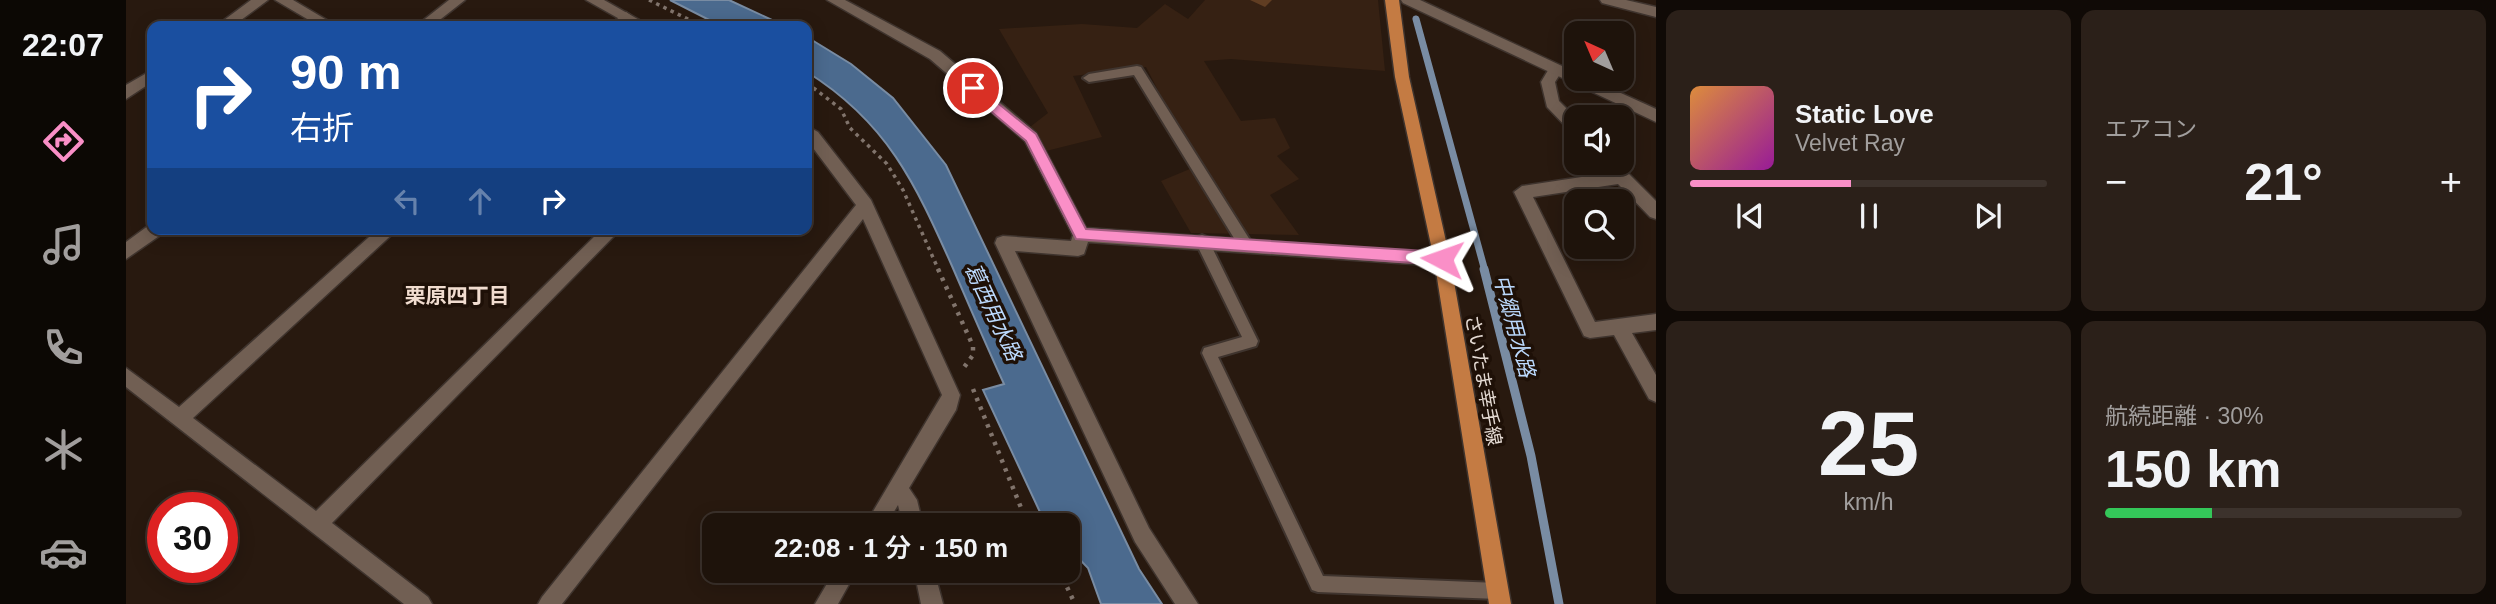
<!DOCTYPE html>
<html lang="ja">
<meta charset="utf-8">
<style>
:root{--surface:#1e130b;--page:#2b2019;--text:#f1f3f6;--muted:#a19e9d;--line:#3c322c;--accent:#fa8fc7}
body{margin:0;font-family:Arial,"Noto Sans JP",sans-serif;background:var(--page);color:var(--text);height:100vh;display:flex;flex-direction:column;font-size:26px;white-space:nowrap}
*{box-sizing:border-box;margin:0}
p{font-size:23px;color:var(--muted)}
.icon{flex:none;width:38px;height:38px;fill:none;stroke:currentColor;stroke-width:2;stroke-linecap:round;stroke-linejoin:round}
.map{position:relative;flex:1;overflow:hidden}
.details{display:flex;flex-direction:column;gap:10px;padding:10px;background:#100a06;width:840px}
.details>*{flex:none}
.guide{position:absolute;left:21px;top:21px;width:665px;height:214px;border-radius:14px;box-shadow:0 4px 18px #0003,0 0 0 2px var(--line);background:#1a4fa0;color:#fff;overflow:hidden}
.needle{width:46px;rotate:316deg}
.fabs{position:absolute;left:1438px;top:21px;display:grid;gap:14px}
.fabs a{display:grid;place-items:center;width:70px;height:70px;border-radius:14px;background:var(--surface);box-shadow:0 4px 18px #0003,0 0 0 2px var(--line);font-size:35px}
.speed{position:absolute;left:21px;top:492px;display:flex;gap:14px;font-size:35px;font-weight:700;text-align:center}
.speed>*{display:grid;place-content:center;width:91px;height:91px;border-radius:50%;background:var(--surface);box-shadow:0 4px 18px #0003,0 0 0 2px var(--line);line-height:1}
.speed .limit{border:10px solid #d22;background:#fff;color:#111}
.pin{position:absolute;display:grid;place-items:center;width:60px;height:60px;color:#fff;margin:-30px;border:4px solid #fff;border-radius:50%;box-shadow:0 2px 7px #0007}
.me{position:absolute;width:77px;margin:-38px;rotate:274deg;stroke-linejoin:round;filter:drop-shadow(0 0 5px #0008)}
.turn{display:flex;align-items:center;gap:24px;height:147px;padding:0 28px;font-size:32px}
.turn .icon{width:91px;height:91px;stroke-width:2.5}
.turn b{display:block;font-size:49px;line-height:60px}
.lanes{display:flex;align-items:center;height:66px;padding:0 28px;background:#0003;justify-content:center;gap:35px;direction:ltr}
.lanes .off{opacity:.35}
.big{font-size:52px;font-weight:600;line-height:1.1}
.details .widget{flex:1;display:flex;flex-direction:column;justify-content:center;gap:10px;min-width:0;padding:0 24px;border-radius:14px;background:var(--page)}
.details .dial{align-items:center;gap:0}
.dial b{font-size:91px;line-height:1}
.song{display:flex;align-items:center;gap:21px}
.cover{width:84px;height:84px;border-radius:10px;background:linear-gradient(135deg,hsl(30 70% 55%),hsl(300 70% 35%))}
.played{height:7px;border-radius:4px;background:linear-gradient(90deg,var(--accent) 45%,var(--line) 45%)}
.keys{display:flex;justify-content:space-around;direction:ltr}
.heat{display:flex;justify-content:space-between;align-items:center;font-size:38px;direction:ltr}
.charge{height:10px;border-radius:5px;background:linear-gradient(90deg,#34c759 30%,var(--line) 0)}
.details .tiles{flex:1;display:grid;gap:10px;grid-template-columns:repeat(2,1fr)}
.trip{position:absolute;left:576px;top:513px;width:378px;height:70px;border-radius:14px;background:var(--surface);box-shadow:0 4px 18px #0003,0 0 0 2px var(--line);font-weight:600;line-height:70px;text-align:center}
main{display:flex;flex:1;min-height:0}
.dock{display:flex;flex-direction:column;width:126px;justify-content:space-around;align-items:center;background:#0c0804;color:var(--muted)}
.dock .icon{width:49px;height:49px}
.dock .selected{color:var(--accent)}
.dock b{font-size:32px;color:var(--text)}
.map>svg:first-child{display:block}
.built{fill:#362113}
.water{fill:#4b6a8e;stroke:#798ca3;stroke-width:2}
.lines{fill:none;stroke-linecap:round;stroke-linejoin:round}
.stream-far1{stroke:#798ca3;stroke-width:7}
.stream{stroke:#798ca3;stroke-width:9}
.lane-casing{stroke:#3f342e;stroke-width:4}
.street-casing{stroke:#3f342e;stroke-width:3}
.secondary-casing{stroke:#3f342e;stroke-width:3}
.primary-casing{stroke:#3f342e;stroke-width:3}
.path-far1{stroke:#81746c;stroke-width:3.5;stroke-dasharray:3.5 4.5;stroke-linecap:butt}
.path{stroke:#81746c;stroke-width:4.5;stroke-dasharray:3.5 6;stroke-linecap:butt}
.lane{fill:#715f53;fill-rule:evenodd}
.street{fill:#715f53;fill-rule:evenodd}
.secondary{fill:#715f53;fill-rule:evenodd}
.primary{fill:#c47b43;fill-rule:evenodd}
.wall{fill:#603d22}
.route{fill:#fa8fc7;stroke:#a25d81;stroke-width:2}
.labels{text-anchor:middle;stroke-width:7;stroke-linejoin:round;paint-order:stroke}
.street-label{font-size:19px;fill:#e4dad3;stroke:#1e1007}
.neighbourhood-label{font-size:21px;font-weight:bold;fill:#f1dccf;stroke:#1e1007}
.water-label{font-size:21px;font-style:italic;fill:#bcdafe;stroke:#1e1007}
</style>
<main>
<nav class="dock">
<b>22:07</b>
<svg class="icon selected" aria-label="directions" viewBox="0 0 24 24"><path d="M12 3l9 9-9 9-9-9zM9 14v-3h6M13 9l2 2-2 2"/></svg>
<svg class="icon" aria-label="music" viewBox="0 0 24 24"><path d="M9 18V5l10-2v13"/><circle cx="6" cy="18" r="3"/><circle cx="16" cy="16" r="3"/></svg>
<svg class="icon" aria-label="phone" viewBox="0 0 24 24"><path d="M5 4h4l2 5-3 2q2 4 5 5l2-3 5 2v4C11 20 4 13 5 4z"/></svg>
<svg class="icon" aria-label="climate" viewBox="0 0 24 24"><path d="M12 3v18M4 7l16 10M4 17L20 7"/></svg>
<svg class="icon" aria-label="car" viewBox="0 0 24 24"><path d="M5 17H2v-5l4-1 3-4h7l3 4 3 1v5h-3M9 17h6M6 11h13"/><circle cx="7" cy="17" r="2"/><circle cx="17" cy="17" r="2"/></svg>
</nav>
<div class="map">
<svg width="1530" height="604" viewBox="0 0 1530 604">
<rect width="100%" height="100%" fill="#28190f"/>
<path class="built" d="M1079,0H1252L1259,71L1105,59L1078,61L1115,121L1149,118L1164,148L1151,156L1173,179L1144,195L1173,235L1065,233L1035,181L1071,166L1020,67L947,76L976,137L920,151L904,127L922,113L873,29L956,24L1011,28L1039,4L1062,19Z"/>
<path class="water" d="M544,0H603L659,26H595Z
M681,37L725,64L767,98L820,165L1013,569L1036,604H975L962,568L942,547V525H920L857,390L878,384C860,345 843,305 826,266C789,183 761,122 681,72Z"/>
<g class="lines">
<path class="stream-far1" d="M1290,19L1359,271"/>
<path class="stream" d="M1358,269L1405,456L1433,604"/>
<g class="lane-casing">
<path id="lane" d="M1011,66L1015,67L1124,240L1126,244L1124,248H1114L1008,75L963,82L957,78L963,74Z
M1076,235L1081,237L1132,341L1130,346L1092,357L1197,576L1372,583L1378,585L1380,591L1378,597L1372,599L1192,592L1186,590L1076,353L1078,348L1116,337L1069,241L1071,237Z"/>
</g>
<g class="street-casing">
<path id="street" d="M125,0H142L107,26H90Z
M149,0H167L211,26H193Z
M323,0H339L306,26H290Z
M701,0H719L814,51L910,133L960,228L1322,254L1324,259L1322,264L1316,266L962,242L958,254L952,256L889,251L1023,528L1072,604H1049L1009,542L869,243L871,238L877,236L945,241L947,235L899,141L804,59Z
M1474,0H1500L1530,7V17L1476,3Z
M500,12L507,17L498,26H482Z
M1429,66L1436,71L1429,82L1433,101L1451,119V135L1446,133L1421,107L1415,82L1424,67Z
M26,70V82L0,99V85Z
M681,126L692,132L745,200L834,395L830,410L783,488L791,500L797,525H777L772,505L760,525H739L816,395L737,219L436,604H412L416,597L730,205L681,140Z
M1474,163H1492L1530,201V219L1524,217L1492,184L1407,197L1469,322L1530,314V330L1506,333L1530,375V402L1523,399L1488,335L1464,338L1458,336L1388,192L1396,186L1482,173Z
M26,223V229H38L36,234L0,259V242Z
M252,229H272L67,418L190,511L476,229H495L206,523L302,597L306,604H278L0,387V368L53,407Z
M709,570H731L712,604H689Z
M788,570H808L817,604H795Z"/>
</g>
<g class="secondary-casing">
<path id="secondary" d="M460,0H478L524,26H506Z
M1275,0H1294L1451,73V79H1464L1530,109V122L1277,3Z"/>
</g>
<g class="primary-casing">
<path id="primary" d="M1259,0H1273L1283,77L1324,259L1385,604H1363L1308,259L1269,77Z"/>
</g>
<path class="path-far1" d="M523,0L576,26
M681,83L715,109L724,128L761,164L777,190L813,271"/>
<path class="path" d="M812,269L847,346V355L836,370
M847,389L902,525
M933,570L949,604"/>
<use href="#lane" class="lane"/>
<use href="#street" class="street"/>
<use href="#secondary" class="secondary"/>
<use href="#primary" class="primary"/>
</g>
<path class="wall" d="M1124,0H1146L1139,7Z"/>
<path class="route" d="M847,83L910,134L960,229L1316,252L1324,259L1316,265L950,239L900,141L842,92V84Z"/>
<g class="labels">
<g class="street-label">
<text transform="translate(1358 380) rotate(80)" y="7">さいたま幸手線</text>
</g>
<g class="neighbourhood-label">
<text x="331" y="303">栗原四丁目</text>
</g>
<g class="water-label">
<text transform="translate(867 312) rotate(65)" y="7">葛西用水路</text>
<text transform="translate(1388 326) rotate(75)" y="7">中郷用水路</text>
</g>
</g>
</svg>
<div class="fabs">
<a><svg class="needle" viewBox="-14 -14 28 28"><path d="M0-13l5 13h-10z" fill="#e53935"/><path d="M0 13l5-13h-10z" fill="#a19e9d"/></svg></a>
<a><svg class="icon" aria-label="sound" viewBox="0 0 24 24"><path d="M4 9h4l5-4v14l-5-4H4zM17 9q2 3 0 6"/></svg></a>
<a><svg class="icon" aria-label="search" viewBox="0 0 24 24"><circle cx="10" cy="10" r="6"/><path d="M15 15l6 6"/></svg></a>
</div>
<div class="speed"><div class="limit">30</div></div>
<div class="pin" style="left:847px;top:88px;background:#d93025"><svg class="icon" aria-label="arrive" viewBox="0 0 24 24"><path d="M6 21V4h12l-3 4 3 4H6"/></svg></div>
<svg class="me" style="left:1316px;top:259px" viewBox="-20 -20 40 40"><path d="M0-17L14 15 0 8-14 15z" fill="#fa8fc7" stroke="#fff" stroke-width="4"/></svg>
<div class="trip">22:08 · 1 分 · 150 m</div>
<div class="guide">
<div class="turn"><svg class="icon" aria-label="right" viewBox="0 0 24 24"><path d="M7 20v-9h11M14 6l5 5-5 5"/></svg><div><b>90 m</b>右折</div></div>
<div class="lanes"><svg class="icon off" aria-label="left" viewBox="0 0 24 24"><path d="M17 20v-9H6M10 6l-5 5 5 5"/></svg><svg class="icon off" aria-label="ahead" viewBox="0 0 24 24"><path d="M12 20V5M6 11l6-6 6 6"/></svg><svg class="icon" aria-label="right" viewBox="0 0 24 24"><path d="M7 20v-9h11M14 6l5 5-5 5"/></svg></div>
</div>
</div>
<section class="details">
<div class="tiles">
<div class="widget">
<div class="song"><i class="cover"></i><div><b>Static Love</b><p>Velvet Ray</p></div></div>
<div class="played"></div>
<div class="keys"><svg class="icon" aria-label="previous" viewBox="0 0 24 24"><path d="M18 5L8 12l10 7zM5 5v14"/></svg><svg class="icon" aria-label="pause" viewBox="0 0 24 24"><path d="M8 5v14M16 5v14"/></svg><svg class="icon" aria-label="next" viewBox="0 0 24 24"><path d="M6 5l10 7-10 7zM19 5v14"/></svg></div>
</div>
<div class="widget"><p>エアコン</p>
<div class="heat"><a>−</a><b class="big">21°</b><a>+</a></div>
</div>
<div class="widget dial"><b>25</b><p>km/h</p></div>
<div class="widget"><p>航続距離 · 30%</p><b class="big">150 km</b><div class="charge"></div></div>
</div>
</section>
</main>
